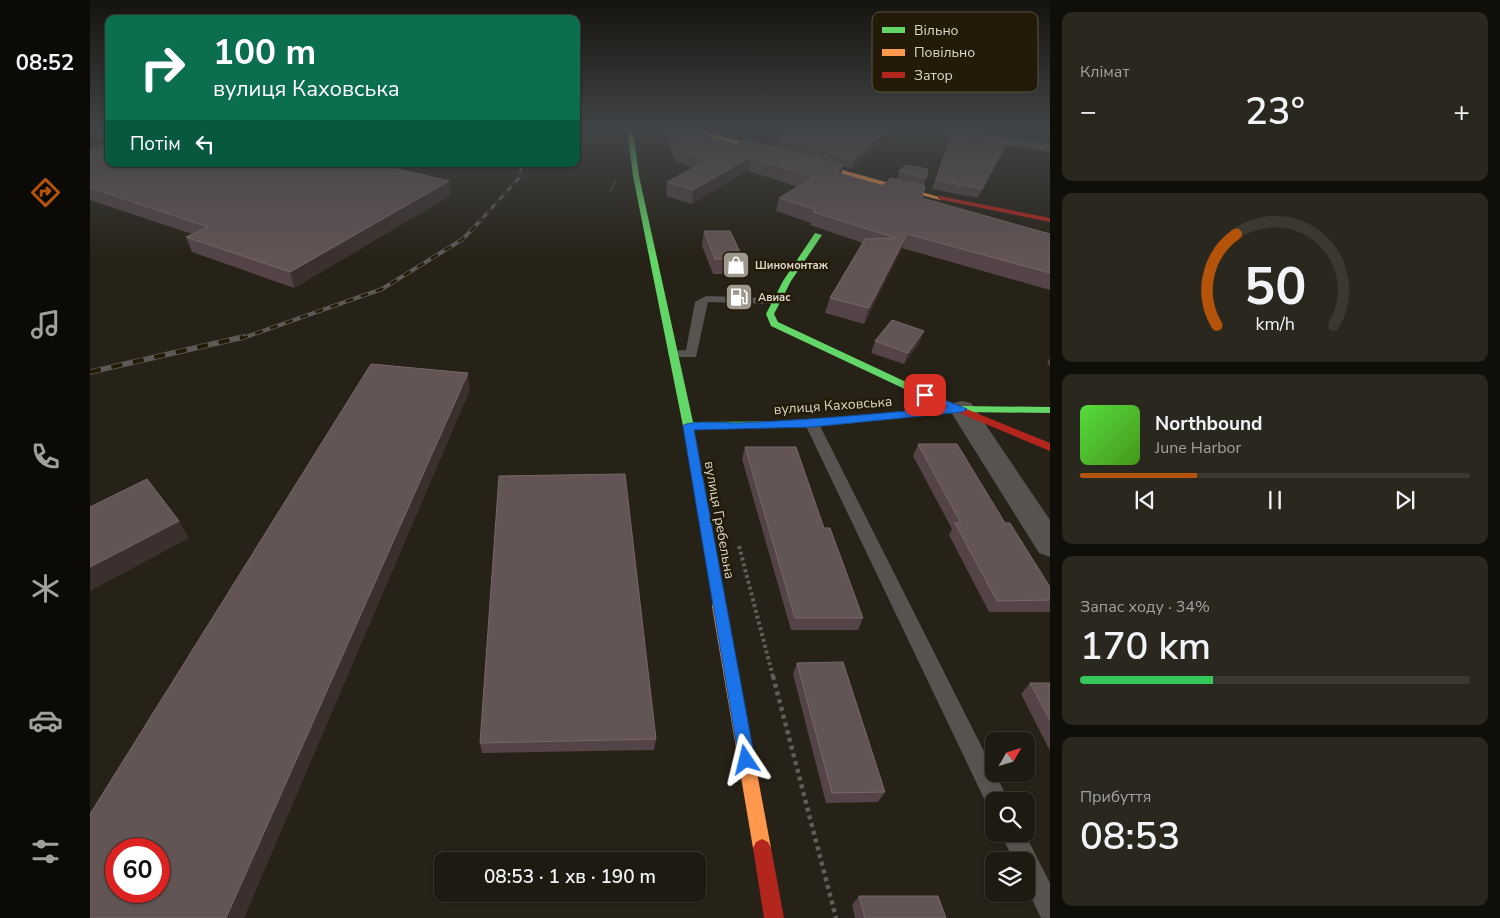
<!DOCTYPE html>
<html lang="uk">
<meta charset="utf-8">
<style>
:root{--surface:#1d1a11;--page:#2a271f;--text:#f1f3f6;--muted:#a0a19f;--line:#3b3831;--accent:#b45309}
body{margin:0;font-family:"Nunito Sans",sans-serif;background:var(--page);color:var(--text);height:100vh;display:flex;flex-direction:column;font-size:19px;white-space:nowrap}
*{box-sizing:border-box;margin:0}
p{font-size:16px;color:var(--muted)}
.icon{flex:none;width:28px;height:28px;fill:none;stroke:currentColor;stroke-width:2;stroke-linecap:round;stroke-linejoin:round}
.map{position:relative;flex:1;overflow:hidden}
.side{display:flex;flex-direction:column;gap:12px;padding:12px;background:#100e09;width:450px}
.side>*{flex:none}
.top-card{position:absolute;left:15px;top:15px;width:475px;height:152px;border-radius:10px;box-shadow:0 1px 4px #0004,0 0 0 1px var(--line);background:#0b6e4f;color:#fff;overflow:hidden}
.needle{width:32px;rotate:51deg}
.fabs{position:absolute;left:895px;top:732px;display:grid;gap:10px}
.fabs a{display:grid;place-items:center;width:50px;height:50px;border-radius:10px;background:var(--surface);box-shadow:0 1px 4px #0004,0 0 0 1px var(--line);font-size:25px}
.speed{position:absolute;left:15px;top:838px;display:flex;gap:10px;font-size:25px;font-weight:700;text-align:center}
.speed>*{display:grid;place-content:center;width:65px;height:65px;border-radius:50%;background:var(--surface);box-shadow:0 1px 4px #0004,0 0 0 1px var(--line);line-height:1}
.speed .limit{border:8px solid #d22;background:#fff;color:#111}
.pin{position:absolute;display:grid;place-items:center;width:42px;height:42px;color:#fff;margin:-21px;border-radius:10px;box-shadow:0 2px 8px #0006}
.me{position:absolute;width:55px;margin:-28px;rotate:350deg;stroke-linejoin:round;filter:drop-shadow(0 0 4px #0008)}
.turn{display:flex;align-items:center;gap:18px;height:105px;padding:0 25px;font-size:22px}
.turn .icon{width:65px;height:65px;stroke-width:2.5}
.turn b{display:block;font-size:35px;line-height:42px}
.then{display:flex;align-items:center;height:48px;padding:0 25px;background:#0003;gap:10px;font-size:19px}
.big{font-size:38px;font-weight:600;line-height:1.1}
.side .widget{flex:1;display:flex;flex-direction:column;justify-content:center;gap:8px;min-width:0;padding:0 18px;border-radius:10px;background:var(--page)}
.side .dial{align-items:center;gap:0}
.dial svg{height:130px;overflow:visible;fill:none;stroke:var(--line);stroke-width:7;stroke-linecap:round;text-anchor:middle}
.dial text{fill:var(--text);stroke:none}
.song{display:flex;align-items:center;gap:15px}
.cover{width:60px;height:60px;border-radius:8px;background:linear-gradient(135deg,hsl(110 70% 55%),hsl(100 70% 35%))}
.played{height:5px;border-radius:2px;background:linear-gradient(90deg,var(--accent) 30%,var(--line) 30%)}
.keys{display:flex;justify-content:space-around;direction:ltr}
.heat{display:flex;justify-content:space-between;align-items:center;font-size:28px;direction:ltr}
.charge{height:8px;border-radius:4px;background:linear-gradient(90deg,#34c759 34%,var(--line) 0)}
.trip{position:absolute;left:344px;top:852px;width:272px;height:50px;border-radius:10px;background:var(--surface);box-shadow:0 1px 4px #0004,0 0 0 1px var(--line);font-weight:600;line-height:50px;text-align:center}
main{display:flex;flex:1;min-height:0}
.dock{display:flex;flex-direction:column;width:90px;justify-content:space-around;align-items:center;background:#0c0a07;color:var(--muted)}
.dock .icon{width:35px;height:35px}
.dock .selected{color:var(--accent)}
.dock b{font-size:22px;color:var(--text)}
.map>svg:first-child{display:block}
.green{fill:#393913}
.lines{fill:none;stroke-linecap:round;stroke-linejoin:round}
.path-far2{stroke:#615e59;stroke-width:2;stroke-dasharray:1 1;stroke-linecap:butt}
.path-far1{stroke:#615e59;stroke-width:4;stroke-dasharray:3 3;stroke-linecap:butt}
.path{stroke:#615e59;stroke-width:4.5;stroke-dasharray:4 4;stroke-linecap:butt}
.lane{fill:#575350;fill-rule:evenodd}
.street{fill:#575350;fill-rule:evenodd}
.fast{fill:#63d668;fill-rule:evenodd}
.slow{fill:#ff974d;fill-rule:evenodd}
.jam{fill:#b3261e;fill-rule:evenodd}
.rail-far2-casing{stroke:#5d5a55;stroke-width:3}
.rail-far1-casing{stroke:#5d5a55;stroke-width:4}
.rail-casing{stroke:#5d5a55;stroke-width:5.5}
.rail-far2{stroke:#231b08;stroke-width:2;stroke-dasharray:6;stroke-linecap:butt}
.rail-far1{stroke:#231b08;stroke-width:2.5;stroke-dasharray:8;stroke-linecap:butt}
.rail{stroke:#231b08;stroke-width:4;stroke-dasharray:11;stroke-linecap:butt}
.wall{fill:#544447}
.shaded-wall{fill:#3c302e}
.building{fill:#635455;stroke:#766868;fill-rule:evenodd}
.route{fill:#1a73e8;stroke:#114b97}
.labels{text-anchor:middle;stroke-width:5;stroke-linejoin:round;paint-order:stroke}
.far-poi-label{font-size:11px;font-weight:bold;fill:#dcd7cb;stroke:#231b08;text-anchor:start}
.street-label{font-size:14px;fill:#dcd7cb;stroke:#231b08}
.key{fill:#231b08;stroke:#5a5342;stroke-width:1}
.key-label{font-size:14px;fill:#dcd7cb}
</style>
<main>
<nav class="dock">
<b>08:52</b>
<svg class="icon selected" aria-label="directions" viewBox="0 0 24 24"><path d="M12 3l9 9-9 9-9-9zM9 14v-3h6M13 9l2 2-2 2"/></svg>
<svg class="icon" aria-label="music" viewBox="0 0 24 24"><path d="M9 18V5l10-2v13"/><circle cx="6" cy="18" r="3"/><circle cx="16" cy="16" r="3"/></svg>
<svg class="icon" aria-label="phone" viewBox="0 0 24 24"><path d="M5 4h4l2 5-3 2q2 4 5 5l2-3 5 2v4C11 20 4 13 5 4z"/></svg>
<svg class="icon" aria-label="climate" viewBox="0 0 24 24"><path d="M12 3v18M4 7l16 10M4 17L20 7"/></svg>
<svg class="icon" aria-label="car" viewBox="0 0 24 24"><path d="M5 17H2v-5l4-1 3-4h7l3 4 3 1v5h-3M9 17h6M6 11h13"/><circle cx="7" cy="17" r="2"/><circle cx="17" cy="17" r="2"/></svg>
<svg class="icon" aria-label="filters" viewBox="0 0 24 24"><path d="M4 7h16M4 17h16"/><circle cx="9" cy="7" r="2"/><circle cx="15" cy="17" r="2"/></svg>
</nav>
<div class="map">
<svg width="960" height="918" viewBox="0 0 960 918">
<rect width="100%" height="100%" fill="#272217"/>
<path class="green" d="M898,129H960V138Z"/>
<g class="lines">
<path class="path-far2" d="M520,191L526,181"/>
<path class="path-far1" d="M649,546L683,677"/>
<path class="path" d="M683,676L746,918"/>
<path class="lane" d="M616,296L685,298L691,301L685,304L618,302L606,357H580L578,354L580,351L596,350L605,302Z
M722,419L729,424L915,793L918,801H904V811L899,809L715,424Z
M911,834H935L960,883V918H951L936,887V861H924Z"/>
<path class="street" d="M833,129H869L960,144V152L840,133Z
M872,401L881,403L960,520V557L949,553L859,409L863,403Z"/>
<path class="fast" d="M537,129H543L549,176L603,422L722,421L872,406L960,407V413L872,412L722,427L604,429L636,606L634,610L629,612L624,610L593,426L543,176Z
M725,233L732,235L701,281L684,314L688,322L846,396L847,398L846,400H838L681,326L676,314L693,281Z"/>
<path class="slow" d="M595,129H606L853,198L850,200L731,169Z
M629,600L634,602L636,606L681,848L678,854L672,857L666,854L663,848L622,606L624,602Z"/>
<path class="jam" d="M850,196L960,218V222L848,199V197Z
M842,395L960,443V451L838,400L837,398L838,396Z
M672,839L678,842L681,848L694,918H674L663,848L666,842Z"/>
<g class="rail-far2-casing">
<path id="rail-far2" d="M389,222L429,178L432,164"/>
</g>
<g class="rail-far1-casing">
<path id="rail-far1" d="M150,339L292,289L373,239L390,221"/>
</g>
<g class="rail-casing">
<path id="rail" d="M0,372L153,337"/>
</g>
<use href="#rail-far2" class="rail-far2"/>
<use href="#rail-far1" class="rail-far1"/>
<use href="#rail" class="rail"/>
</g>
<path class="wall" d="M0,129H19V141L0,136Z
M574,129H596L645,145L740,162L688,147L689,139L801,133L762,168L753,166L751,174L792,186L807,179L809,171L836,178L834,185L832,198L960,234V290L812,248L774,324L735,313L740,298L773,243L720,225L721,223L686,211L689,198L708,187L659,171V169L602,204L576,196L577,182L604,168L586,162L573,134Z
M862,133L914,149L888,198L842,189Z
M0,149L237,167L359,181L361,195L204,288L102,252L96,237L102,234L0,200Z
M614,231L653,258L650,274H623L612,246Z
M785,341L830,342L814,364L781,353Z
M960,358V366L957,363Z
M828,444L915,523L960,587V611L959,612H899L859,535L862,529L823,456Z
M655,447L734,528L773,618L768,630H701L652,459Z
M707,663L795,792L788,802L736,803L703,674Z
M940,683H960V751L931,694Z
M566,739L564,750L392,753L390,743Z
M769,896L856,918H765L762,905Z"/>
<path class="shaded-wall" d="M798,129H802L801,133L762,168L764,159Z
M917,141L914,149L888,198L892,189Z
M667,153L661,158L659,169L602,204L603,190Z
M753,166L750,179L746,172Z
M359,181L361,195L204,288L200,272Z
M817,234L812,248L774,324L779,308Z
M834,331L830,342L814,364L818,353Z
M378,373L380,390L154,918H136Z
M89,521L99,538L0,591V567Z"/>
<path class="building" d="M578,129H596L645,145L656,139L753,166L746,172L792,186L801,178L835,186L832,198L960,234V273L817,234L779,308L740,298L775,239L806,238L723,212L726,210L689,198L724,177L661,158L667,153L603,190L577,182L618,160L588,149Z
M701,129H798L764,159L689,139Z
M862,133L917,141L892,189L846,180Z
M19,143V164H224L237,167L245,164H288L359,181L200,272L96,237L118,227L0,188V149Z
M816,165L838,169L836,178L809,171Z
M614,231H640L653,258L625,259Z
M802,320L834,331L818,353L785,341Z
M281,364L378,373L136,918H0V814ZM26,849H69V891H26Z
M828,444H867L915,523H920L960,587V600L907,601L865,523H871Z
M655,447H706L734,528H740L773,618H705Z
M535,474L566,739L390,743L409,476Z
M57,479L89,521L0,567V507Z
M753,662L795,792L742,793L707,663Z
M940,683H960V720Z
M769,896H848L856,918H775Z"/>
<linearGradient id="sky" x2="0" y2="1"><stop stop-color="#15130d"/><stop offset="0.5" stop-color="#414447"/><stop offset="1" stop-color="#414447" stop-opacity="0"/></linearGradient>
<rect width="960" height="258" fill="url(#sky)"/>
<path class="route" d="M835,392L877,409L872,412L722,427L604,430L665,760L662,766L656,769L650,766L593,426C597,420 638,423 648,423C718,420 787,414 857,407L832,397L830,395Z"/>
<defs>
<g id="shop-square" transform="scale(1.4375)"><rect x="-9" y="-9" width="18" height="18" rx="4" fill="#9d988c" stroke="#231b08"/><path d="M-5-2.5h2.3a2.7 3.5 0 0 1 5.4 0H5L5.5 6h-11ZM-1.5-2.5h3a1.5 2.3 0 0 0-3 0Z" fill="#fff"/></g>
<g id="fuel-square" transform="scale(1.4375)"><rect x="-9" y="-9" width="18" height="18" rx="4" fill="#9d988c" stroke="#231b08"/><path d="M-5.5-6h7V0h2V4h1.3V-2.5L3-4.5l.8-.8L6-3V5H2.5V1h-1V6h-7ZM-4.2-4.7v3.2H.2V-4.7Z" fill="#fff"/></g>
</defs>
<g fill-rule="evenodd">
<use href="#shop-square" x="646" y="265"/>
<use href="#fuel-square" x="649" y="297"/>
</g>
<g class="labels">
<g class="far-poi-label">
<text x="665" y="269">Шиномонтаж</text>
<text x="668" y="301">Авиас</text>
</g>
<g class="street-label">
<text transform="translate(743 405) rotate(-4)" y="5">вулиця Каховська</text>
<text transform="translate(630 520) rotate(80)" y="5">вулиця Гребельна</text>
</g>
</g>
<rect x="782" y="12" width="166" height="80" rx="8" class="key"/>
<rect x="792" y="27" width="23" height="6" fill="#63d668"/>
<rect x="792" y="49" width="23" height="7" fill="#ff974d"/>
<rect x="792" y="72" width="23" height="6" fill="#b3261e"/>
<g class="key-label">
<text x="824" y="35">Вільно</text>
<text x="824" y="57">Повільно</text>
<text x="824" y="80">Затор</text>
</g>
</svg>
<div class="fabs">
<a><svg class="needle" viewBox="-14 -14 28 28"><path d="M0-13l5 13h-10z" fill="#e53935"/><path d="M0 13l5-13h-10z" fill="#a0a19f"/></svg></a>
<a><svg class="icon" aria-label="search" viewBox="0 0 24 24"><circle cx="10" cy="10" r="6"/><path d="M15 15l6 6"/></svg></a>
<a><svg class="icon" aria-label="layers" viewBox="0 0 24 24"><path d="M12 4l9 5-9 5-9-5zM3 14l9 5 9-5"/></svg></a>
</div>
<div class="speed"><div class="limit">60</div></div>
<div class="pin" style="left:835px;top:395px;background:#d93025"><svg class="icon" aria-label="arrive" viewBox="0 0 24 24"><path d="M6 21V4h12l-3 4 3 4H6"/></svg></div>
<svg class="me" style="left:656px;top:760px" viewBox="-20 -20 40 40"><path d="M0-17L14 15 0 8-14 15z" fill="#1a73e8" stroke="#fff" stroke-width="4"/></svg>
<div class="trip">08:53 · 1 хв · 190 m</div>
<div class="top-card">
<div class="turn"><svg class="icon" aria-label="right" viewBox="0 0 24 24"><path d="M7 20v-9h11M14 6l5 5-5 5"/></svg><div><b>100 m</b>вулиця Каховська</div></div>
<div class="then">Потім<svg class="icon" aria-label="left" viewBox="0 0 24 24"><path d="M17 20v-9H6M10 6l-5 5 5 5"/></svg></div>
</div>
</div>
<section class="side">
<div class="widget"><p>Клімат</p>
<div class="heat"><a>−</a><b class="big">23°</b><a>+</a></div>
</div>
<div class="widget dial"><svg viewBox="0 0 100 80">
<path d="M14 69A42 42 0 1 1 86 69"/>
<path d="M14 69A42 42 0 0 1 26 13" stroke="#b45309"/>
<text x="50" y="56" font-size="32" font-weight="700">50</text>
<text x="50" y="72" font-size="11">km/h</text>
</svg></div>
<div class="widget">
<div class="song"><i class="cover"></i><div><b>Northbound</b><p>June Harbor</p></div></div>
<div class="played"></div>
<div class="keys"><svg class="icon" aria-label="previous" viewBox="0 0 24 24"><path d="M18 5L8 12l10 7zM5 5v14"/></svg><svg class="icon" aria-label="pause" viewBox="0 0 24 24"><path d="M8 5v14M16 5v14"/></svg><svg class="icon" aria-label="next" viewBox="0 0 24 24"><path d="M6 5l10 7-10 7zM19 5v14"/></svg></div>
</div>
<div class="widget"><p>Запас ходу · 34%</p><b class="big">170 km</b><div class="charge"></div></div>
<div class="widget"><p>Прибуття</p><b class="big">08:53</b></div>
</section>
</main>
